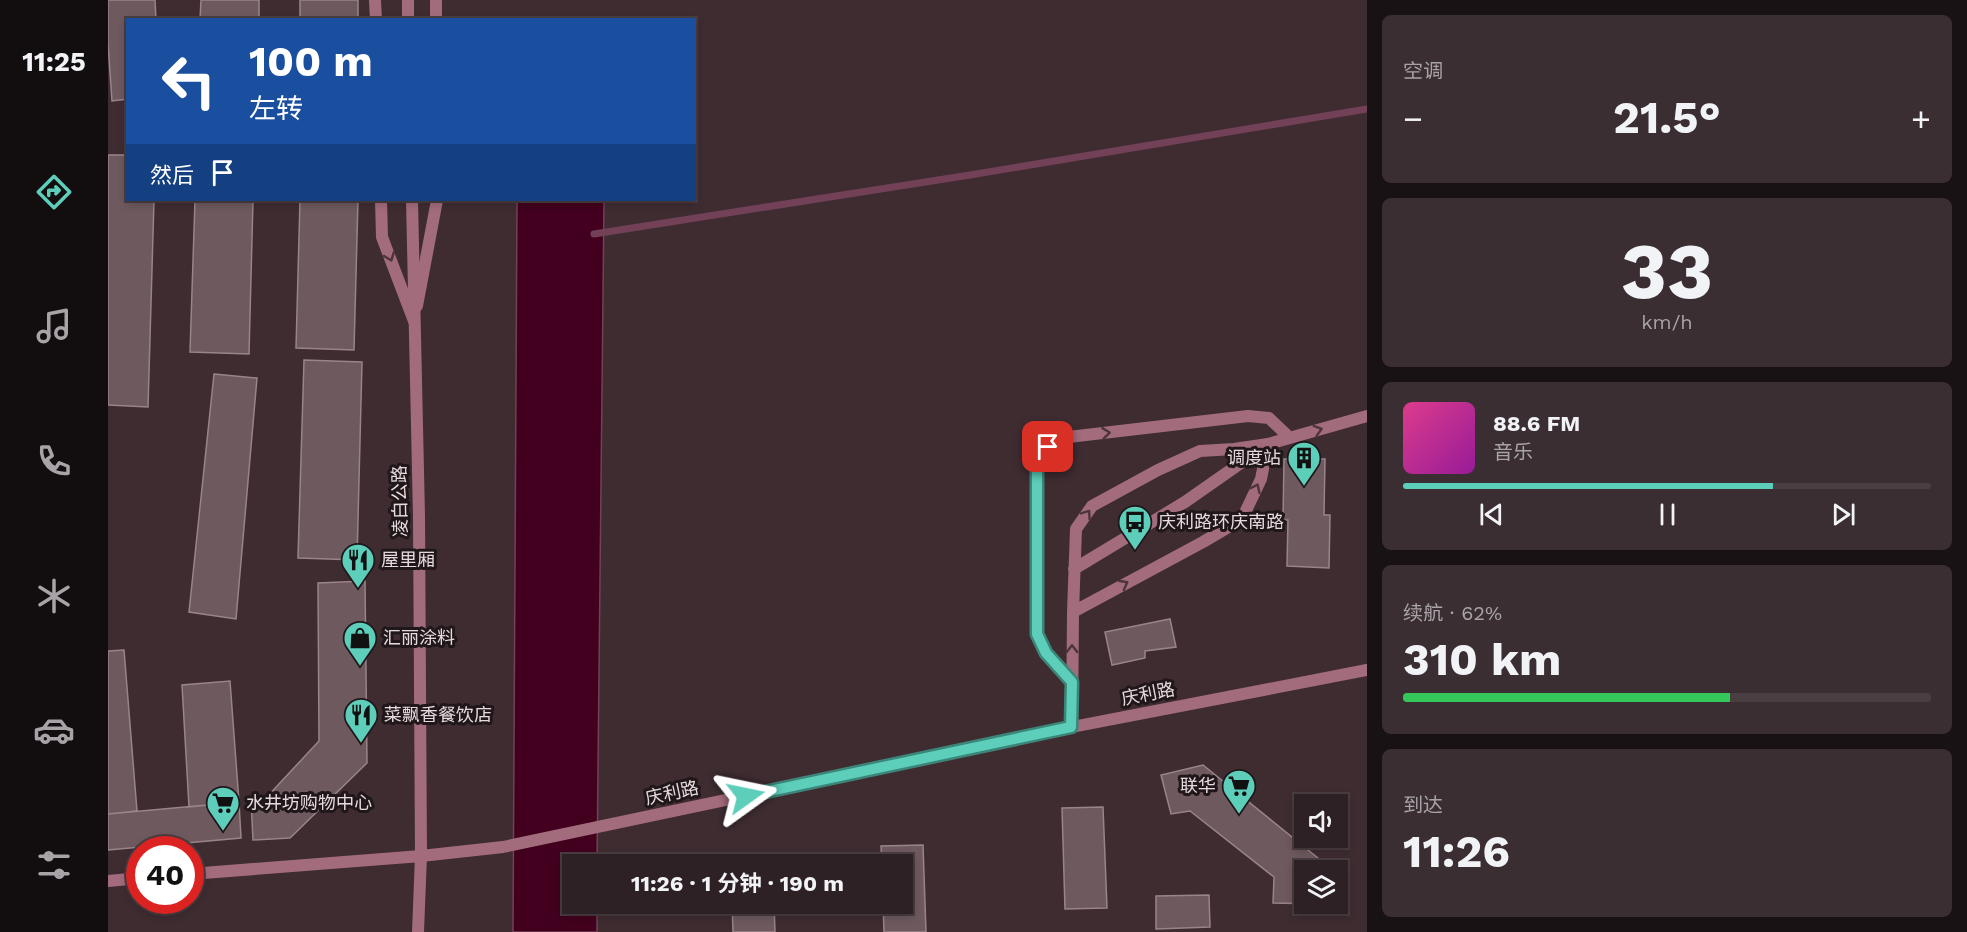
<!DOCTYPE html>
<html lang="zh">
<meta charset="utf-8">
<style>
:root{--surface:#2e2125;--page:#3a2e32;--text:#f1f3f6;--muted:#a7a3a7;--line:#493e42;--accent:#5cceba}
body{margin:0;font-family:"Work Sans","Noto Sans SC",sans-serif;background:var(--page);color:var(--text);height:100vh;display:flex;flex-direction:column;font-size:22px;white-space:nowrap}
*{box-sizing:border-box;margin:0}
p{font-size:20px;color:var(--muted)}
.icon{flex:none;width:33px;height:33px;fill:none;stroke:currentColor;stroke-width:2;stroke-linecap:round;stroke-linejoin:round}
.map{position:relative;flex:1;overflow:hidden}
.drawer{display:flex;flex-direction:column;gap:15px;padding:15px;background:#191214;width:600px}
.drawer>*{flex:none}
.banner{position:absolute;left:18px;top:18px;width:570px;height:183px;border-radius:0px;box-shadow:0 3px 9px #0003,0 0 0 2px var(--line);background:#1a4fa0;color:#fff;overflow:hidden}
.buttons{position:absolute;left:1186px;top:794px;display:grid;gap:12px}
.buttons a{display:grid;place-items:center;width:54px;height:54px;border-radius:0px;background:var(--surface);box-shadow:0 3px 9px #0003,0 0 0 2px var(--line);font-size:30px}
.speed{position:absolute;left:18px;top:836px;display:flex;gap:12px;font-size:30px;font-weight:700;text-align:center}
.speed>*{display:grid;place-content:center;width:78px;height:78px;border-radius:50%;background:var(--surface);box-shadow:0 3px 9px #0003,0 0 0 2px var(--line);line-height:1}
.speed .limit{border:9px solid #d22;background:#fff;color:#111}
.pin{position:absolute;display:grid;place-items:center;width:51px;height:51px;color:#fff;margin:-26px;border-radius:12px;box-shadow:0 3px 9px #0006}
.me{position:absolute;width:66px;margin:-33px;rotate:78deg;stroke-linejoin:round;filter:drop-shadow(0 0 4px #0008)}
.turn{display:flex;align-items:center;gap:21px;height:126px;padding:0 24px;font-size:27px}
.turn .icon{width:78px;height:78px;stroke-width:2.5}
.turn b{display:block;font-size:42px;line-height:51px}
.then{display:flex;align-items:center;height:57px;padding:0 24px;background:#0003;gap:12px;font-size:22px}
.big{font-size:45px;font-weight:700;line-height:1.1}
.drawer .widget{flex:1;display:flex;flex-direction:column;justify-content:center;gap:9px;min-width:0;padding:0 21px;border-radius:9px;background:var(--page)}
.drawer .dial{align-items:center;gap:0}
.dial b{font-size:78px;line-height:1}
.song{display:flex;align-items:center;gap:18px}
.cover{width:72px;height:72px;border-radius:9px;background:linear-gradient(135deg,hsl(330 70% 55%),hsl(300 70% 35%))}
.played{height:6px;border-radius:3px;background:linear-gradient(90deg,var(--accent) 70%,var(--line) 70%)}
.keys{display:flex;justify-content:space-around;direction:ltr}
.heat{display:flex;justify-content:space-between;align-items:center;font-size:33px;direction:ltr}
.charge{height:9px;border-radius:4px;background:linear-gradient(90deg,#34c759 62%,var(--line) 0)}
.trip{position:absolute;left:454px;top:854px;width:351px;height:60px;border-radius:0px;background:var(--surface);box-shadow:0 3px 9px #0003,0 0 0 2px var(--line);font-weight:700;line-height:60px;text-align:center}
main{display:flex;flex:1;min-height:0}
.dock{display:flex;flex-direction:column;width:108px;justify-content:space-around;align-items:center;background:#120d0f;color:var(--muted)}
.dock .icon{width:42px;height:42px}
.dock .current{color:var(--accent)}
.dock b{font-size:27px;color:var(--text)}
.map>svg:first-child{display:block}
.water{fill:#42001e;stroke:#734157;stroke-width:1.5}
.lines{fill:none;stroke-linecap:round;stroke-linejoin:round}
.stream{stroke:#734157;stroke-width:7}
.building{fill:#6d595e;stroke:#9a848a;stroke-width:1.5}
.service{stroke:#a36c7d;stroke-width:12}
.minor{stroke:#a36c7d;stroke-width:12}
.tertiary{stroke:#a36c7d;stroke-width:12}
.oneway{stroke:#4d353c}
.route-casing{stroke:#3c8679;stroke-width:15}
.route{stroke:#5cceba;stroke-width:10}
.labels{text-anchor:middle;stroke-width:6;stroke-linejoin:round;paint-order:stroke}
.poi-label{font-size:18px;fill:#e6dadd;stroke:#1f1719;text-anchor:start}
.street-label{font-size:18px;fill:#e6dadd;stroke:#1f1719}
</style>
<main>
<nav class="dock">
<b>11:25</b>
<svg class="icon current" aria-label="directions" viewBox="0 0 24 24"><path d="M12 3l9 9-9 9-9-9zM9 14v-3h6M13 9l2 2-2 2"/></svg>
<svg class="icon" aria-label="music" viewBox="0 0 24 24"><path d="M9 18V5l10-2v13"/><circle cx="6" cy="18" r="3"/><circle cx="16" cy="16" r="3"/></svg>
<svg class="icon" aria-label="phone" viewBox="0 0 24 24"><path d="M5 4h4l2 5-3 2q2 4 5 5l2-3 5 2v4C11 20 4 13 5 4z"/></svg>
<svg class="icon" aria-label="climate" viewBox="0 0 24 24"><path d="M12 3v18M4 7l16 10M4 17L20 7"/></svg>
<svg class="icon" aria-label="car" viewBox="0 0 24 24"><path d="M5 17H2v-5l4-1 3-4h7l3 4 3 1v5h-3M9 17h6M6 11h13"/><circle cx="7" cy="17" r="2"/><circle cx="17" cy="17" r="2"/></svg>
<svg class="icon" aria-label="filters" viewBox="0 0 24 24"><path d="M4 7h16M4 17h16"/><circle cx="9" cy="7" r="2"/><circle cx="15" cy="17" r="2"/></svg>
</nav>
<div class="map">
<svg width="1259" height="932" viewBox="0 0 1259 932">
<rect width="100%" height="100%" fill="#3e2c31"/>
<path class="water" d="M409,200H496L489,864H465V903H489V932H405Z"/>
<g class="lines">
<path class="stream" d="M486,234L862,175L1259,109"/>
</g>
<path class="building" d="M0,0H47L48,20H20V99L4,101L0,44Z
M93,0H151V20H92Z
M192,0H250V20H192Z
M0,155H20V200H46L40,407L0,405Z
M87,200H145L141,354L82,352Z
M192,200H250L246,350L188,348Z
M196,360L254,362L249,560L190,558Z
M106,374L149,378L128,619L81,612Z
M1176,459H1217L1216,515H1222L1221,568L1179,566L1180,520H1175Z
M257,581L259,763L182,838L145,840L143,800L157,799L211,741L210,583Z
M1062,619L1068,647L1037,651V658L1004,665L997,632Z
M16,650L29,811L0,814V651Z
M122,681L131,802L81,807L74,685Z
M1095,765L1210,858V870H1197V903L1209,904L1165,903L1166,877L1082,811L1063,814L1053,775Z
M131,802L133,838L0,850V814Z
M995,807L999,908L957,909L954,808Z
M815,845L818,932H776L775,903H795V864H774L773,846Z
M1101,895L1102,927L1048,929V896Z
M624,903H666L667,932H625Z"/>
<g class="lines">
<path class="service" d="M966,569L1077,502L1157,446
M965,612L1095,542L1134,519L1153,479L1160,444
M964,682L938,653L929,634V468L940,447L952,438L1140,416L1161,418L1182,438
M964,727L965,612L968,529L984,506L1050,470L1092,451L1126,449L1160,444L1259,416"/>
<path class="minor" d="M267,0L268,20
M328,0V20
M273,200L274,237L306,321
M309,306L329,200"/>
<path class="tertiary" d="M300,0V20
M304,200L311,516L313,856L310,932
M82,874L313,856L395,847L964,727L1259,670
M0,881L32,878"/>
</g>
<defs><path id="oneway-chevron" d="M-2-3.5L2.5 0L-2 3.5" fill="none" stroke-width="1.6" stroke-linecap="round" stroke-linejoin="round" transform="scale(1.5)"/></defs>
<g class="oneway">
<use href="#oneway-chevron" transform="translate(282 257) rotate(69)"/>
<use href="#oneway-chevron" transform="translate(1210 430) rotate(-16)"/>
<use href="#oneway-chevron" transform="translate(998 433) rotate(-7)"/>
<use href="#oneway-chevron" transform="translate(1148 488) rotate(-65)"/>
<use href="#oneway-chevron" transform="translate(979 514) rotate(-55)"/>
<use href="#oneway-chevron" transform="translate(1016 584) rotate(-28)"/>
<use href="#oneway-chevron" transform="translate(964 649) rotate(-90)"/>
</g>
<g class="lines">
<g class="route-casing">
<path id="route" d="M638,796L963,727L964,682L938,653L929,634V468L940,447"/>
</g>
<use href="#route" class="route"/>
</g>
<defs>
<g id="building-pin" transform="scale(1.725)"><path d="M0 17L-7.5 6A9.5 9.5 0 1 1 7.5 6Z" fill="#5cceba" stroke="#1f1719"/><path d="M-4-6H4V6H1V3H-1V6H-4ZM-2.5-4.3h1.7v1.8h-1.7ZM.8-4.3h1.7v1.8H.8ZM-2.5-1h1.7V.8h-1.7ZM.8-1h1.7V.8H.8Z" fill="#111"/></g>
<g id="bus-pin" transform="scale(1.725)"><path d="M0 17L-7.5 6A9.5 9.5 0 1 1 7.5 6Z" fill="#5cceba" stroke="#1f1719"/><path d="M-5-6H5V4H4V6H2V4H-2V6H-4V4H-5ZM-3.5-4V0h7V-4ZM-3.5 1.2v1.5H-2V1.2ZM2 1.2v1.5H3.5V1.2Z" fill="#111"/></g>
<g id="restaurant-pin" transform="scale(1.725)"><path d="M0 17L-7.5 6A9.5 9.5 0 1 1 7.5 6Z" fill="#5cceba" stroke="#1f1719"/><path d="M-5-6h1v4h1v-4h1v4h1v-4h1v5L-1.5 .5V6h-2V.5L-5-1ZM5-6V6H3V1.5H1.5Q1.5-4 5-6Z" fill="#111"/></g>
<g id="shop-pin" transform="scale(1.725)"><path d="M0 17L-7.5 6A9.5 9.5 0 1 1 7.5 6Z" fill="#5cceba" stroke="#1f1719"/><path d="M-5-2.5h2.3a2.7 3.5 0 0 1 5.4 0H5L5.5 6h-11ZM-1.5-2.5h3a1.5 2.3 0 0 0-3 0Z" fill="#111"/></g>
<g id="supermarket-pin" transform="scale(1.725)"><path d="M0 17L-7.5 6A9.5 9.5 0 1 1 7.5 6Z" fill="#5cceba" stroke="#1f1719"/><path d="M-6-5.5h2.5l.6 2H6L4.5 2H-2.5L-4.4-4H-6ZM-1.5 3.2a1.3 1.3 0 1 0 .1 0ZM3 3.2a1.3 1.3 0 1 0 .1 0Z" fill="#111"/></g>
</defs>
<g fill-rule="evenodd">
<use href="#building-pin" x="1196" y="458"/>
<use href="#bus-pin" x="1027" y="522"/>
<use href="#restaurant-pin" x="250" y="560"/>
<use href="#shop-pin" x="252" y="638"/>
<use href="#restaurant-pin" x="253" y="715"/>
<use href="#supermarket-pin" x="1131" y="786"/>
<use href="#supermarket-pin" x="115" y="803"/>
</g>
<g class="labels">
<g class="poi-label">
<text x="1173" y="464" text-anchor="end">调度站</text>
<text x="1050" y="528">庆利路环庆南路</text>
<text x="273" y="566">屋里厢</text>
<text x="275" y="644">汇丽涂料</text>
<text x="276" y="721">菜飘香餐饮店</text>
<text x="1108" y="792" text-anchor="end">联华</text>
<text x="138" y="809">水井坊购物中心</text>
</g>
<g class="street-label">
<text transform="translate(292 501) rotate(-91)" y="6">凌白公路</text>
<text transform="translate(1040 694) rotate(-11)" y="6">庆利路</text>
<text transform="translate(564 793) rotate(-12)" y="6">庆利路</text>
</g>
</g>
</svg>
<div class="buttons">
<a><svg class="icon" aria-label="sound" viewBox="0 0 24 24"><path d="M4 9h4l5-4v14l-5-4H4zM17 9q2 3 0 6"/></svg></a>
<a><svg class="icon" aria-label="layers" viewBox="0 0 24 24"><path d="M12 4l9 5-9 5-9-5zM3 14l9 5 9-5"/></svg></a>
</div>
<div class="speed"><div class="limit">40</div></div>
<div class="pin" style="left:940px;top:447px;background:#d93025"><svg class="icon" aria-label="arrive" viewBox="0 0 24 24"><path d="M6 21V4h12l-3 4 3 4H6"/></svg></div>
<svg class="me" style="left:638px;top:796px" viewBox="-20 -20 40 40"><path d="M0-17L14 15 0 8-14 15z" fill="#5cceba" stroke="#fff" stroke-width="4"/></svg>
<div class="trip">11:26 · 1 分钟 · 190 m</div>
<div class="banner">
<div class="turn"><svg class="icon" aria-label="left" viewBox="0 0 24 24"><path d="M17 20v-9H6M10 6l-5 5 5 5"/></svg><div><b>100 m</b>左转</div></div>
<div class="then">然后<svg class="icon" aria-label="arrive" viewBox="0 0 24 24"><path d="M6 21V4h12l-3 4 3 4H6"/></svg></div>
</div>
</div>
<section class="drawer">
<div class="widget"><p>空调</p>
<div class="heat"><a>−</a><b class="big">21.5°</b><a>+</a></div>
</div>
<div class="widget dial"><b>33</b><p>km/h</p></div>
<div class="widget">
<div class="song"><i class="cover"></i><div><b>88.6 FM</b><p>音乐</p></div></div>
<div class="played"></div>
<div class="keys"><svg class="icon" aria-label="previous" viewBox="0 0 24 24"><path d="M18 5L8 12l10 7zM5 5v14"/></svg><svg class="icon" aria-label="pause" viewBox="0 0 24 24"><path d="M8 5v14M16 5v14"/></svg><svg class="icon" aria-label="next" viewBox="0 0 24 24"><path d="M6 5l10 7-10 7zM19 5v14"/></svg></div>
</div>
<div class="widget"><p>续航 · 62%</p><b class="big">310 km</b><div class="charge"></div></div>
<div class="widget"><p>到达</p><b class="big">11:26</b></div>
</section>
</main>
